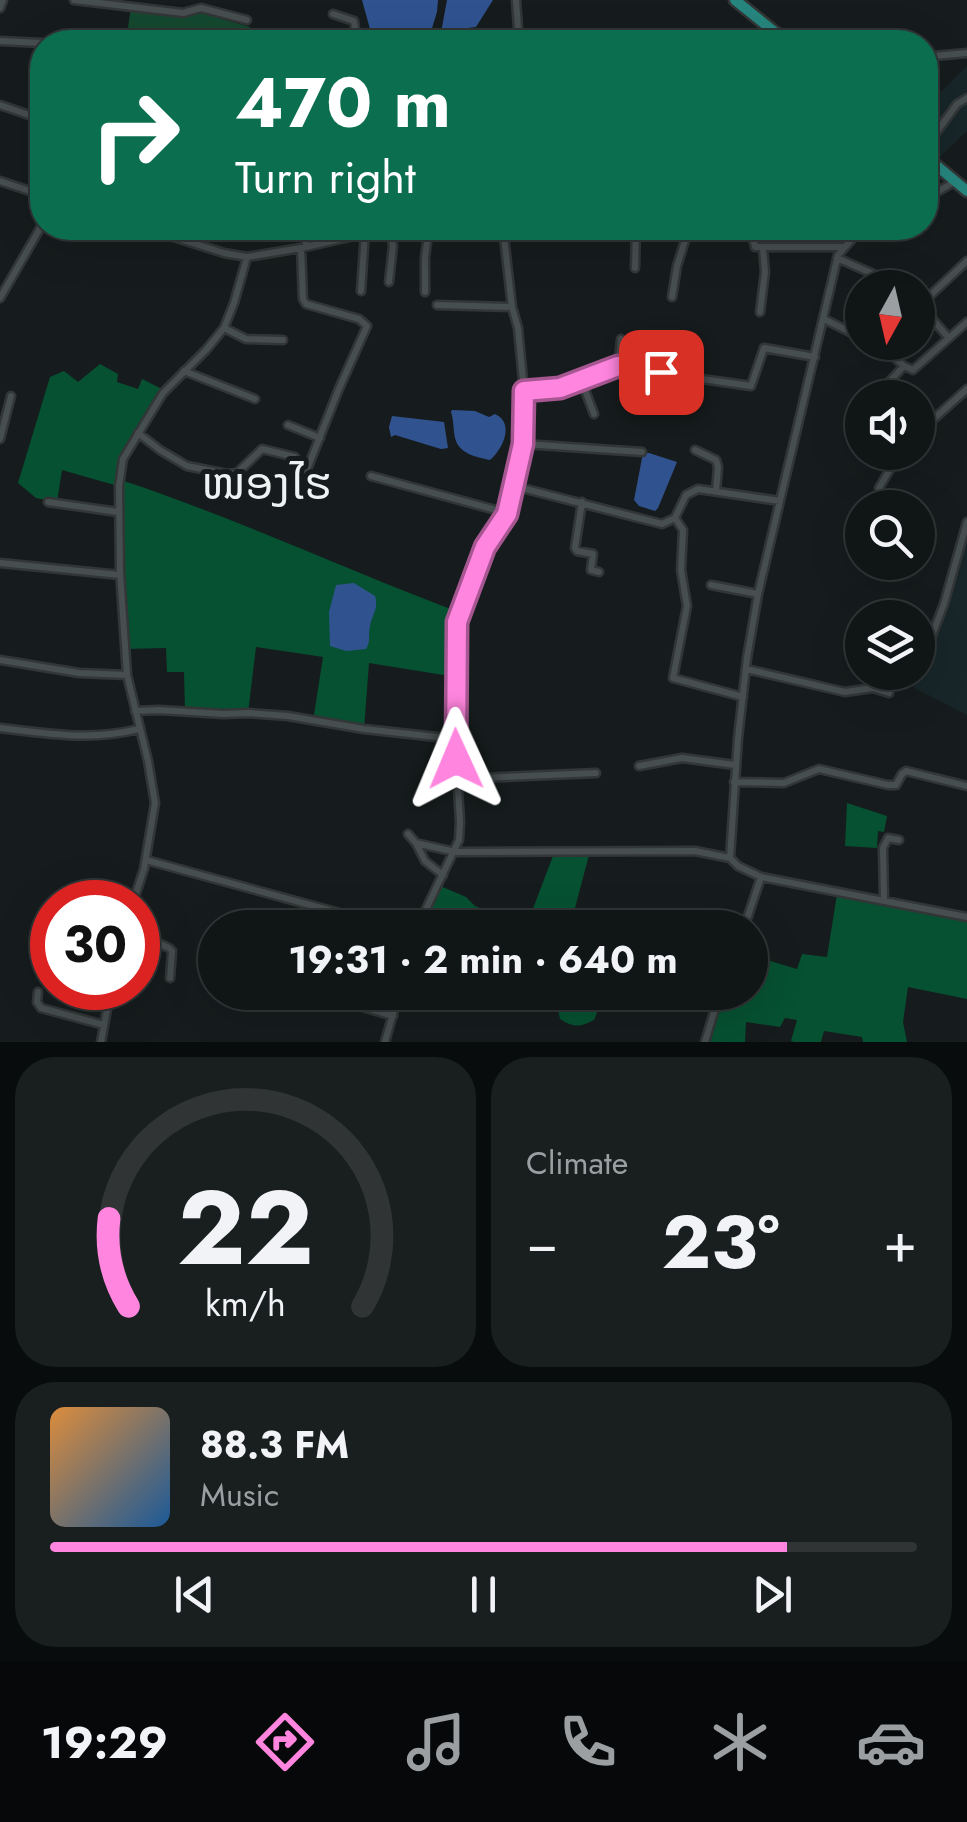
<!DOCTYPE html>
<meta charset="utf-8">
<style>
:root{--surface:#101516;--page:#191e1f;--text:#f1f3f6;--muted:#9c9fa1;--line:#303435;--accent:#ff85de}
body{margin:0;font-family:Jost,"Noto Sans Lao",sans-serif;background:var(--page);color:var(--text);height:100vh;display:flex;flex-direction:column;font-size:38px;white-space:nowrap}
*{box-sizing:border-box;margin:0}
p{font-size:32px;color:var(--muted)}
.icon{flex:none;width:55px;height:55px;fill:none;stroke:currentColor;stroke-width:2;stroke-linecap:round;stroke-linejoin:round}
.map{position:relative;height:1042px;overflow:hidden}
.sheet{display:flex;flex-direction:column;gap:15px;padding:15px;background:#090c0c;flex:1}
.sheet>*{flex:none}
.hud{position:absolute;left:30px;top:30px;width:908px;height:210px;border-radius:40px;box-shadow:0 10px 40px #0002,0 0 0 2px var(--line);background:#0b6e4f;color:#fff;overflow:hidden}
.needle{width:65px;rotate:188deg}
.controls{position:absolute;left:845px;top:270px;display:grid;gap:20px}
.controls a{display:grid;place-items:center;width:90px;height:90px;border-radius:50%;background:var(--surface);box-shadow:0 10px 40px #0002,0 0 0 2px var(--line);font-size:50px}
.speed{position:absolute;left:30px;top:880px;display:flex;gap:20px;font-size:50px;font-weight:700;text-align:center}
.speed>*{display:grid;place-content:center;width:130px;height:130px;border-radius:50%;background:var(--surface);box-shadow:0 10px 40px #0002,0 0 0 2px var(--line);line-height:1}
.speed .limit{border:15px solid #d22;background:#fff;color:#111}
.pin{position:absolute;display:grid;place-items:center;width:85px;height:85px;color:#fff;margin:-42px;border-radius:20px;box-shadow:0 5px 15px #0006}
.me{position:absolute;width:110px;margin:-55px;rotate:359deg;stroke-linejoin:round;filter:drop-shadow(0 0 8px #0008)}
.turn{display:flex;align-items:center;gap:35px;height:210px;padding:0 40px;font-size:45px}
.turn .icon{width:130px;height:130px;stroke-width:2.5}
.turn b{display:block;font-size:70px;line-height:85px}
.big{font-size:75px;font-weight:700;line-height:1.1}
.sheet .tile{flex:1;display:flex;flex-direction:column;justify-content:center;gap:15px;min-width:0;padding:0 35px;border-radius:40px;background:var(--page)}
.sheet .dial{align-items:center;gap:0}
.dial svg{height:260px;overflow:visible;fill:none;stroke:var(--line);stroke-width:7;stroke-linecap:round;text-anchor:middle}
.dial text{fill:var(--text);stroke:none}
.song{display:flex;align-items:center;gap:30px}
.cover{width:120px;height:120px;border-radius:15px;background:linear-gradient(135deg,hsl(30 70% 55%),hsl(210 70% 35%))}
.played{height:10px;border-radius:5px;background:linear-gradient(90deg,var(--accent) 85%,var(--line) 85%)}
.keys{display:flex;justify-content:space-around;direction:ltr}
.heat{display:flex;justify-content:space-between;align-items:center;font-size:55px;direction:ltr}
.sheet .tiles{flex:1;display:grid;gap:15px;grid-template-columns:1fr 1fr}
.tile:last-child{grid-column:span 2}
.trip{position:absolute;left:198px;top:910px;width:570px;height:100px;border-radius:50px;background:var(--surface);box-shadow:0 10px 40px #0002,0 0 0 2px var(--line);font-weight:700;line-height:100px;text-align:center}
.tabs{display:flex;height:160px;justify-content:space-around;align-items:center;background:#060809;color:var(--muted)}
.tabs .icon{width:70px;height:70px}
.tabs .selected{color:var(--accent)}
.tabs b{font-size:45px;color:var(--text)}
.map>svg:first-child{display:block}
.built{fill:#182629}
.green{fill:#14482f}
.forest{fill:#065131}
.water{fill:#305390}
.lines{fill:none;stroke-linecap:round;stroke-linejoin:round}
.minor-casing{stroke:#323637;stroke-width:11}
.primary-casing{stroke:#323637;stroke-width:15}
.minor{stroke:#474e50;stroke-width:6}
.primary{stroke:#26867e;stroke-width:10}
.route-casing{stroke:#a65690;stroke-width:25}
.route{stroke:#ff85de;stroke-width:18}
.labels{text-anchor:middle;stroke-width:10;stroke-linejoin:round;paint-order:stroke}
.quarter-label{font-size:45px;fill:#edf2f2;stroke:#161c1d}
</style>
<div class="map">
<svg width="967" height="1042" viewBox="0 0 967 1042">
<rect width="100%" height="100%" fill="#161c1d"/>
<path class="built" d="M967,66V131L933,163L925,156V108Z
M967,533V715L914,688L959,572Z"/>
<path class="green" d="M131,7L188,16L194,11L250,27L246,42H126Z"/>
<path class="forest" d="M100,364L118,374L117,382L138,389L142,379L166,391L125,462L121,480C236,518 347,570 461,613L456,677L369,663L364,729L313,721L323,657L256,647L248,713L185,710L184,672H167L166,648L126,649L118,486L62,470L57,502L36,498L18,483L50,377L64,371L78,382Z
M847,803L887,816L884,832L878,831L877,848L845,846Z
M589,855L570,927H526L553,856Z
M438,885L466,897L475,906L524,927L419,928Z
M837,894L967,919V999L908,987L903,1022L907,1042H863L862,1037L824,1031L821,1042H794L791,1041L797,1020L785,1018L780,1027L746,1022L745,1042H706L720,993L750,992V955L797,969L802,954L827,957Z
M565,992L605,993L594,1020C581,1027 574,1028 560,1019L557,1004Z"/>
<path class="water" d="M362,0H438L437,12L428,41L383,33L370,29Z
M447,0H493L476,27L468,28L462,36L440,38Z
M452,410L475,411L489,417L495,414C515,423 503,449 490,460C476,457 459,454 455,438C453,428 454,421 451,412Z
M392,416L444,422L448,448L441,449L395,435L391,437L389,427Z
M643,453H649L677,462L658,508L655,511L639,506L634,500Z
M354,583L375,596C379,609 372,614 370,626C368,636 371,641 366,649L346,651L330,646L329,612L336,585Z"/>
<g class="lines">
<g class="minor-casing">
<path id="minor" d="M74,0L183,13L201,8L247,20
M516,0L519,42
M0,8L3,0
M333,14L354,21L357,42
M0,41L42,43
M925,60L934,56L967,53
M0,105L32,116
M925,148L957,104L967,98
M0,181L42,195
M925,199L954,182
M145,228L224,253L247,257L301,248L390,228
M306,228V246
M751,228L755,247H842
M301,248L303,299L306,304L359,319L367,326L338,391L304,477
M837,258L887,280L899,288
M635,268L636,228
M389,282L393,246L390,228
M361,291L365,233
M425,292V257L429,228
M672,297L677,266L689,228
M0,298L42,225
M919,304L948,337
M437,305L512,307
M920,305L967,261
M760,312L765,272L763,249
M824,319L862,338
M224,328L246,339L283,340
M871,342L887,351L904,366
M618,367L621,339
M184,371L255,399
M582,382L594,414
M524,391L560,388L618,367L751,386L764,348L815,357
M874,398L904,366L913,370L967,322
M288,425L320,438
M138,433L160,450L187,466L227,474L237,473L262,449L295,457
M918,433L967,389
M0,439L11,396
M524,444L642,452
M695,450L716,460L718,467L716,491
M371,476L507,513
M514,486L662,524L675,518L686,495L698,489L780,501
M879,488L900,452
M48,502L118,512
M582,502L575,548L577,551L593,554L591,570L599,572
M675,518L683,530L681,570L687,606L673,678L743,697
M0,563L120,575
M711,585L758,594
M0,660L79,673L127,675
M746,669L845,692L873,688L889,693
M918,672L944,604L967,522
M135,711L159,710L224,714L248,713L288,716L364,729L455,739
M0,728C49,734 91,741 139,729
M639,766L682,758L735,765
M458,779L596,773
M734,782L784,783L819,769L888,785H896L902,774L906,771L967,786
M408,834L416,843L455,852L695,851L730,858L738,866L761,877L967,917
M416,843L425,861L443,875
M730,858L738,738L747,658L758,594L838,255L853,238L873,228
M146,860L394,928
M884,900L883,848L888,838L899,840
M133,902L144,869L155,803L148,761L127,675L120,571L119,486L123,459L163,393L206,350L224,328L234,303L247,257
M417,928L459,840L460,822L455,739L457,621L485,547L507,513L523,443L524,391L518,328L512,307L503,228
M744,928L761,877
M138,934L169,948L172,951L170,978
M38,992L37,1002L41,1008L104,1025
M507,999L510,992
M353,1004L393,1016
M101,1042L111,988
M385,1042L399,992
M705,1042L720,992"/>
</g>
<g class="primary-casing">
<path id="primary" d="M735,0L787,42
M925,156L967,191"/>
</g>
<use href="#minor" class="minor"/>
<use href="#primary" class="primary"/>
</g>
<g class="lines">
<g class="route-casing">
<path id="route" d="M456,759L457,622L485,547L507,514L523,444L524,391L560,388L618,366L661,372"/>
</g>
<use href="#route" class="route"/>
</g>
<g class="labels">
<g class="quarter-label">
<text x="267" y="499">ໜອງໄຮ</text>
</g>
</g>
</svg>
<div class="controls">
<a><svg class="needle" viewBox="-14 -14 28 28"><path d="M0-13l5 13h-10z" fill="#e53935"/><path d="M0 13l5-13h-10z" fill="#9c9fa1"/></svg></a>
<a><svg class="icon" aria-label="sound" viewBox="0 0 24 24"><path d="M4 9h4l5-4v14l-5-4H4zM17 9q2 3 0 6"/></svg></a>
<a><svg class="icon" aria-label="search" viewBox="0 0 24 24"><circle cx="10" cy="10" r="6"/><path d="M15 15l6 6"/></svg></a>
<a><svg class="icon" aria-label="layers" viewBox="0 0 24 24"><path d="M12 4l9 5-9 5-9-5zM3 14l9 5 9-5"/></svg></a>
</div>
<div class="speed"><div class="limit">30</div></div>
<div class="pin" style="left:661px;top:372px;background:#d93025"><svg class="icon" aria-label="arrive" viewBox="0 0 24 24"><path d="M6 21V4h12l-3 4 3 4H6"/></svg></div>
<svg class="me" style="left:456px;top:759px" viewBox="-20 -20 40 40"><path d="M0-17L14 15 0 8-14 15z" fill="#ff85de" stroke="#fff" stroke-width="4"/></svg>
<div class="trip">19:31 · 2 min · 640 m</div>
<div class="hud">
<div class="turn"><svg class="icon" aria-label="right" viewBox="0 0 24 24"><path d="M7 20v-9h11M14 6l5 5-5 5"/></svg><div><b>470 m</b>Turn right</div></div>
</div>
</div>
<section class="sheet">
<div class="tiles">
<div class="tile dial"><svg viewBox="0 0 100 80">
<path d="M14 69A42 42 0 1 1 86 69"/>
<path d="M14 69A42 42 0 0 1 8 42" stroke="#ff85de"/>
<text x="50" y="56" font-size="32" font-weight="700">22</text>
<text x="50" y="72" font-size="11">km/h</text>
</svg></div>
<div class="tile"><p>Climate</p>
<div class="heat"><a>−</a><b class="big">23°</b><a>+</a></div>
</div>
<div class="tile">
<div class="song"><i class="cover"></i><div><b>88.3 FM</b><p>Music</p></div></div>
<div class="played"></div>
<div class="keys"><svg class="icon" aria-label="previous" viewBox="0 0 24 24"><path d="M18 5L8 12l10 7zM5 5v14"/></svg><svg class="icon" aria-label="pause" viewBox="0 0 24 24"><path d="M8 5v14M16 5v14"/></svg><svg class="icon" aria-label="next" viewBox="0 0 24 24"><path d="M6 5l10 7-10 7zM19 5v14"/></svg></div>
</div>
</div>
</section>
<nav class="tabs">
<b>19:29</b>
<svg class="icon selected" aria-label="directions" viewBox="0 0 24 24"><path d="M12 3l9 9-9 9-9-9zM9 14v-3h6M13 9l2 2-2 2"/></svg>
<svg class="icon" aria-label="music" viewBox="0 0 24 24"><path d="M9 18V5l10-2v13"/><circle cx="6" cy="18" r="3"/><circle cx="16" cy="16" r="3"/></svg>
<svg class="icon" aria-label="phone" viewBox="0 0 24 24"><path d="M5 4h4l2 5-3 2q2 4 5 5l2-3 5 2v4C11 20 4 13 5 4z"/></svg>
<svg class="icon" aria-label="climate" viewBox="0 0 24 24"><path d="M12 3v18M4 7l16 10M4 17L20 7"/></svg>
<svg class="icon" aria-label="car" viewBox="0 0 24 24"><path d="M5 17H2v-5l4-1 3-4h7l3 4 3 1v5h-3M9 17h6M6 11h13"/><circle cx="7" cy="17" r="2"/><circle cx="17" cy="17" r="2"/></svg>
</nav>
